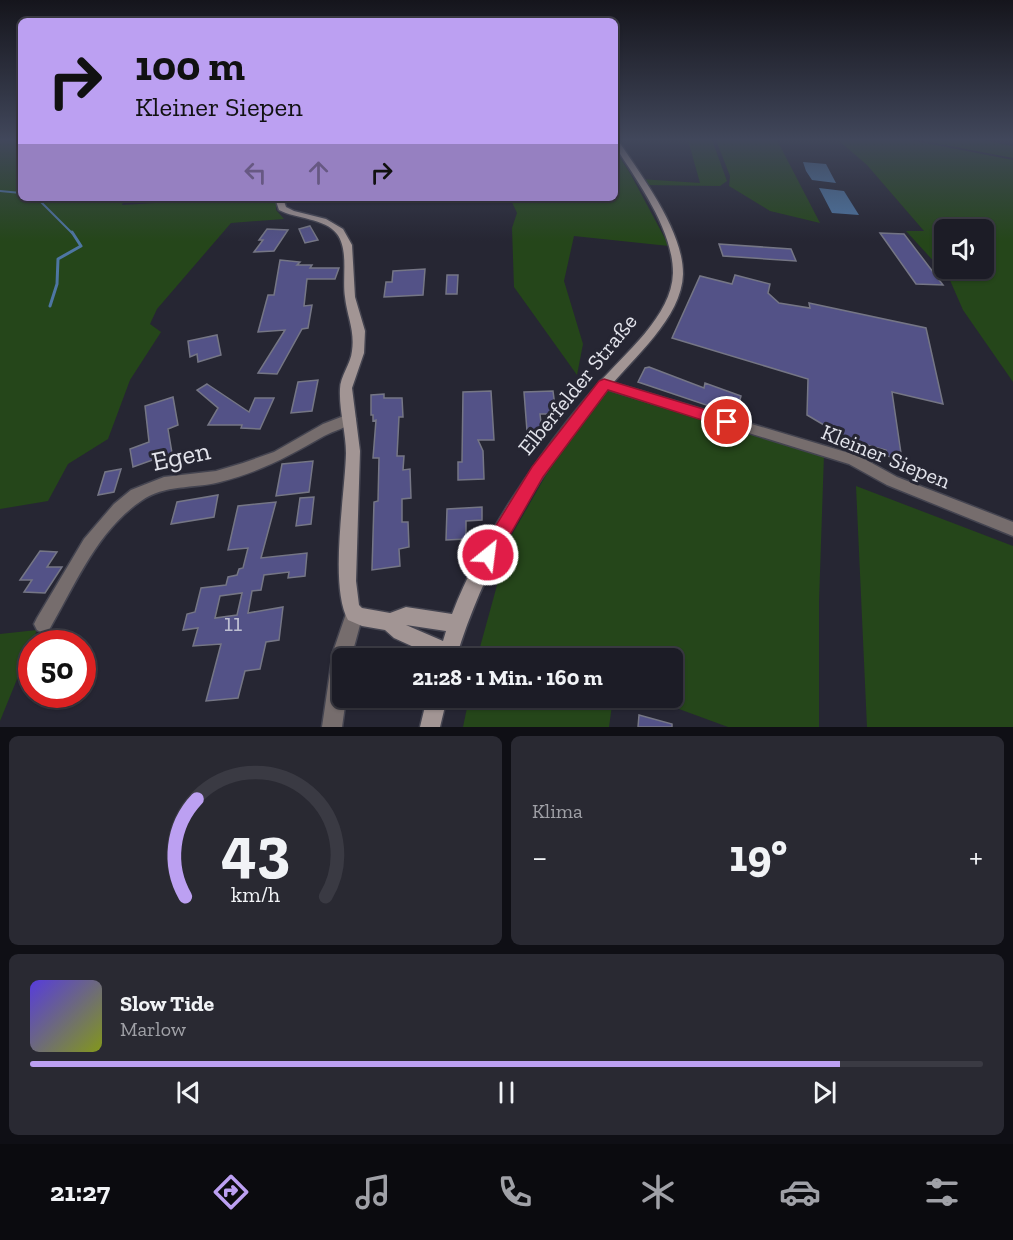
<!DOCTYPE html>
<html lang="de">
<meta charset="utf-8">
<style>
:root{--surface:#1c1c26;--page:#292932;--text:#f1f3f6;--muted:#a0a1a7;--line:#3a3a43;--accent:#bca0f2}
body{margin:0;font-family:"Zilla Slab",serif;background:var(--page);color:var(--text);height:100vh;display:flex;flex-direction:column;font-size:22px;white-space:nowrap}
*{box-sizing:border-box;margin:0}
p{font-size:20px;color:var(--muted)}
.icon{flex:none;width:33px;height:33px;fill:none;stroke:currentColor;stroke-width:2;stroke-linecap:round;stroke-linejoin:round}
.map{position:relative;height:727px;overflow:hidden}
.drawer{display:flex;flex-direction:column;gap:9px;padding:9px;background:#0f0f15;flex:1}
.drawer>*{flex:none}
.guide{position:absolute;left:18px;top:18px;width:600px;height:183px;border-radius:9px;box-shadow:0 2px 4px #0004,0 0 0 2px var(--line);background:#bca0f2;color:#111;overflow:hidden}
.tools{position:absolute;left:934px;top:219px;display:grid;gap:12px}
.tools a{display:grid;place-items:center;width:60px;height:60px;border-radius:9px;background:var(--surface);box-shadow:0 2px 4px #0004,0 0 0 2px var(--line);font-size:30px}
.speed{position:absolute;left:18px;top:630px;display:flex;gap:12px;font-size:30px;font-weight:700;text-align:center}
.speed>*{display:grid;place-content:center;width:78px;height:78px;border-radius:50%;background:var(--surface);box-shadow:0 2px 4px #0004,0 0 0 2px var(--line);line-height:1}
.speed .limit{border:9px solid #d22;background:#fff;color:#111}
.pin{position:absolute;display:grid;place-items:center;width:51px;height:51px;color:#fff;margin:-26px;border:3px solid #fff;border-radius:50%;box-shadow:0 2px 6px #0007}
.me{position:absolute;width:66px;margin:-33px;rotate:29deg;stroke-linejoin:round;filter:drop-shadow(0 0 4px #0008)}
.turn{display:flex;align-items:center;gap:21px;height:126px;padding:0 18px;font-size:27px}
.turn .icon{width:78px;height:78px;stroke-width:2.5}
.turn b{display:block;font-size:42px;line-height:51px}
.lanes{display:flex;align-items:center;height:57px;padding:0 18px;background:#0003;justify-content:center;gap:30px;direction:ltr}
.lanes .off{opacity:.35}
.big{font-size:45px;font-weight:800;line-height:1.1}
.drawer .tile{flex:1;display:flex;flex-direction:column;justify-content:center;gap:9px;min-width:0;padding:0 21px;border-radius:9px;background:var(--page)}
.drawer .dial{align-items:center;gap:0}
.dial svg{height:156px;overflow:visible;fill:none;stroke:var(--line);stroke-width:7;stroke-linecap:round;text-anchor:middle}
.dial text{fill:var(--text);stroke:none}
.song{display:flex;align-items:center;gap:18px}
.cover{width:72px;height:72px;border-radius:9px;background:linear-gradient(135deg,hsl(250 70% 55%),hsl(70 70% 35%))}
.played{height:6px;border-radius:3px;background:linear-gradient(90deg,var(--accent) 85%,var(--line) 85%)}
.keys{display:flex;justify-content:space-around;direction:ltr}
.heat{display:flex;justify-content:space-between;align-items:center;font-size:33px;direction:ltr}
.drawer .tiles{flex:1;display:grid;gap:9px;grid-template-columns:1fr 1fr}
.tile:last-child{grid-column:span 2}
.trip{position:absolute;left:332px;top:648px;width:351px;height:60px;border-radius:9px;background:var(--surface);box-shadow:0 2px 4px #0004,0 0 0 2px var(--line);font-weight:800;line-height:60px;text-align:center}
.menu{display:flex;height:96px;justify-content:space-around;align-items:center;background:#0b0b0f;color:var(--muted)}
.menu .icon{width:42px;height:42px}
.menu .active{color:var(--accent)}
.menu b{font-size:27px;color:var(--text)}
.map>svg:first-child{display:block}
.green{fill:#25461a;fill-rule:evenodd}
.water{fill:#4e76a3}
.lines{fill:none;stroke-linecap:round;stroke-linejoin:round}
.stream-far1{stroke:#4e76a3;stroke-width:2}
.stream{stroke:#4e76a3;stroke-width:3}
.building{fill:#535287;stroke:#757685;stroke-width:1.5;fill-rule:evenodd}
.street-casing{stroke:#444450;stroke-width:3}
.secondary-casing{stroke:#444450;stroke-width:3}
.street{fill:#766d6d;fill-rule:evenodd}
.secondary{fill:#a29594;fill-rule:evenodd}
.route{fill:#e11d48;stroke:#92132f;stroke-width:1.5}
.labels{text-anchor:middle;stroke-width:6;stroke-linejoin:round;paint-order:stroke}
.street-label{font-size:22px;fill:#e2e3eb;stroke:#262633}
.near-number-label{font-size:24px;fill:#bebfd2}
.near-street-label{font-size:27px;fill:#e2e3eb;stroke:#262633}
</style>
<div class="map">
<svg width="1013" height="727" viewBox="0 0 1013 727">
<rect width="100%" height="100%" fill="#262633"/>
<path class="green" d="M0,140H21V198H125L122,205L171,202L172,198H276V210L284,219L231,223L157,309L150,324L161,332L130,380L108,439L68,464L48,501L0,509Z
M688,140H712L727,181L720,186L644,185L640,179L700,183Z
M716,140H777L820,223L770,211L729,186L730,176Z
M838,140H911L1013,160V382L963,310L949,278L906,231H924L867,165ZM945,230H984V268H945Z
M918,140H983L1013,146V158Z
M615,150L630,173L669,246L574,236L564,281L583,344L577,375L514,287L512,228L517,213L510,198H615Z
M608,389L824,454L819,602V727H728L649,698H672V658H477L510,538L554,461Z
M856,486L1013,546V727H867Z
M37,630L0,721V634Z
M469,698H613L609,727H463Z"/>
<path class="water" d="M803,162L826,164L836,183L812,180L806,171Z
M819,188L844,191L859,215L832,213Z"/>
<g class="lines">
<path class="stream-far1" d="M0,191L21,193
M37,198L73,234"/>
<path class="stream" d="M50,306L57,284L58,259L81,246L72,232"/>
</g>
<path class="building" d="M310,226L318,240L305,243L299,229Z
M267,229L288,230L274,251L254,252L263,240H259Z
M880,233L904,234L943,285L916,284Z
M719,244L791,249L796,261L723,256Z
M280,260L300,262L297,265H312L310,268H339L335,279H307L304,306L312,305L308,328L302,329L277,374L258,373L285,330L258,332L268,295H274Z
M425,269L423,295L384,297L386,282H392L393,271Z
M447,275H458L457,294H446Z
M735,275L770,284L768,293L779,303L810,308L809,303L926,328L943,404L892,392L902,460L887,456L886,450L851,441L807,415L808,379L672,338L700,276L732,284Z
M217,335L221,355L198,362L197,354L190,357L188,341Z
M649,367L704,388L705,383L741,396L737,411L718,405L715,408L638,382L645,368Z
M318,380L312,411L291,413L298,382Z
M207,384L249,412L255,398H274L260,429L241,428L242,425H208L218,408L197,390Z
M491,391L494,440H478L483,451L484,479L458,480V462H462L463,392Z
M553,391L556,414H540L542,431H527L524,392Z
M384,394V398H402L403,417H399L397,456H404L403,470L410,469L411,498L402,499V522H408L409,547L399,549L400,566L372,570L374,502L378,501L379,458H373L376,420L373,421V415H371V395Z
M173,397L178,425L168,429L172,453L133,467L130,449L149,442L145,406Z
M313,461L309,492L276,496L282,464Z
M121,469L114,492L98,495L105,472Z
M218,495L214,517L171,524L177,502Z
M314,497L311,524L296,526L300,498Z
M276,502L261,558L307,553L305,576L288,578L289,572L264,575L261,590L252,591L248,613L283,607L279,640L266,642L260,669L245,671L238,698L206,701L221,644L193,646L198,628L183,630L187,614L195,612L201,588L226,585L228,577L237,575L239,569L243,568L248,548L228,550L238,506ZM242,593L237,615L215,618L220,596Z
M482,507V520L466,521V539L446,540L447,509Z
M40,551L57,552L47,567H62L45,593L24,592L32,580H20Z
M639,715L672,724V727H638Z"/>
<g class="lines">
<g class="street-casing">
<path id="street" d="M604,380L859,456L897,477L1013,522V536L887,485L849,464L600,387L598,384L600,381Z
M349,414L354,415L356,419C350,427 333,431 324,436C289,456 260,472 220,482C193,489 165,484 141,501C97,531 75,585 49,630L43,633L37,630L34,624L37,618L84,539L114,504L131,490L164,477L216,471L243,463L274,452L323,424Z
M354,605L360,608L363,614L351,658H342V698H346L342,727H322L333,652L348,608Z"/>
</g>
<g class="secondary-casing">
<path id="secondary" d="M615,140H618C641,176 683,229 683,274C682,318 633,358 607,390C584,418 562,447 542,478C505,535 476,593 456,658H438L394,638L385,630L362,626L348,620C329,586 345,495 346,453C346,432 339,411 340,389C340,376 351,364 352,351C355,331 347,316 345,297C342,278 349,250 337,234C325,218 296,219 279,210L275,198H283L286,207L294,211L326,219L343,229L352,245L355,297L365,331L364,353L352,388L360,451L356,581L359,605L362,608L390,613L406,607L452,614C474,557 506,505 541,456C559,431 578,407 598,384C624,354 672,316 673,273C673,229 637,181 615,146ZM406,625L446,631L443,641Z
M427,698H447L440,727H420Z"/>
</g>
<use href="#street" class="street"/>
<use href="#secondary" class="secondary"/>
</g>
<linearGradient id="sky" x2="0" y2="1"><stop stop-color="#15151c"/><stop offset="0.58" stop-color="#41475b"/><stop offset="1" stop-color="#41475b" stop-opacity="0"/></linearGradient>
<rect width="1013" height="241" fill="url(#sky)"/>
<path class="route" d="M604,379L733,418L735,422L733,426L727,428L608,390L543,477L495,561L488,563L482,561L479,555L482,548L532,467L599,381Z"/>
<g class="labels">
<g class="street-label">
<text transform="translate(577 384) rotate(-51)" y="8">Elberfelder Straße</text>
<text transform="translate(886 456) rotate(22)" y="8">Kleiner Siepen</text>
</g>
<g class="near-number-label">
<text x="233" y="631">11</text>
</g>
<g class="near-street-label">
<text transform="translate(181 456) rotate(-12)" y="9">Egen</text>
</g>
</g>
</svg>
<div class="tools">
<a><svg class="icon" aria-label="sound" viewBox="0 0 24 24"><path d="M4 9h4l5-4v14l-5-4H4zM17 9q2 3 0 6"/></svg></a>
</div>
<div class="speed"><div class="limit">50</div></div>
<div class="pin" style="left:727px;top:422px;background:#d93025"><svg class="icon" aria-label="arrive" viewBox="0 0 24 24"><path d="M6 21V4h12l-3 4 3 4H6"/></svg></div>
<svg class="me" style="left:488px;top:555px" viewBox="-20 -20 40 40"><circle r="17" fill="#e11d48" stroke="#fff" stroke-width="3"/><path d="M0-11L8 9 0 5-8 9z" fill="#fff"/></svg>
<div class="trip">21:28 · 1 Min. · 160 m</div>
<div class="guide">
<div class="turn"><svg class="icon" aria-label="right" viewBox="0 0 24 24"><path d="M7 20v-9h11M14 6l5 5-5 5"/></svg><div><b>100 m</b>Kleiner Siepen</div></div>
<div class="lanes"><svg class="icon off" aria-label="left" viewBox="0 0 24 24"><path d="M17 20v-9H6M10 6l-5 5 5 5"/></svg><svg class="icon off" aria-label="ahead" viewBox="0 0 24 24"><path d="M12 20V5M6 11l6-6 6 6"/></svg><svg class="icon" aria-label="right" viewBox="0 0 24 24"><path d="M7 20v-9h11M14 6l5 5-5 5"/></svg></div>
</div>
</div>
<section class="drawer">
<div class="tiles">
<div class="tile dial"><svg viewBox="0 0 100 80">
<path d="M14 69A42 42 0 1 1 86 69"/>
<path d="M14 69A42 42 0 0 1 20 19" stroke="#bca0f2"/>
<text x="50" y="56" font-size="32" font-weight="700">43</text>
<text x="50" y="72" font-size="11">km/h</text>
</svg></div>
<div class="tile"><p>Klima</p>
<div class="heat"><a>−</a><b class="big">19°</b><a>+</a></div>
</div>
<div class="tile">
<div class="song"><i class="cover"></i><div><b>Slow Tide</b><p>Marlow</p></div></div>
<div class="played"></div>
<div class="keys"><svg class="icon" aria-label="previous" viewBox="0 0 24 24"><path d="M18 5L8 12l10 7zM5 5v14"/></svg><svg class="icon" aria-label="pause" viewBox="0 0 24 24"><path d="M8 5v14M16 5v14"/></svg><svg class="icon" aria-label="next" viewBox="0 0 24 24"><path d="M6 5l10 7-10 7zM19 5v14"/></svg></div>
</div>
</div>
</section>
<nav class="menu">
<b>21:27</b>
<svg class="icon active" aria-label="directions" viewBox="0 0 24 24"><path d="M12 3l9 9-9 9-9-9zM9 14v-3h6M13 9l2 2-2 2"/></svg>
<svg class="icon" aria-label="music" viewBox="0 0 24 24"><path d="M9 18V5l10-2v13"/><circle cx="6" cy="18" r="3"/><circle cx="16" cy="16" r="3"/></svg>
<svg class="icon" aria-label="phone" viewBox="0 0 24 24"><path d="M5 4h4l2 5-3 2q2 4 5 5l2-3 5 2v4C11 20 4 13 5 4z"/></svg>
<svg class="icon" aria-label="climate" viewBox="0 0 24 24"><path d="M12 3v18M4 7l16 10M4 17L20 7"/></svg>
<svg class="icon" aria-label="car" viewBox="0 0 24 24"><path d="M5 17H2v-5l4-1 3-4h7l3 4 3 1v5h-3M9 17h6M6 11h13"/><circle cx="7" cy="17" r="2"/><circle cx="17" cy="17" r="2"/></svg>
<svg class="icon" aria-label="filters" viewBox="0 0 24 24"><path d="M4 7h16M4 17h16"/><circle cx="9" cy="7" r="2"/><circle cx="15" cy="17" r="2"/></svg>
</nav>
